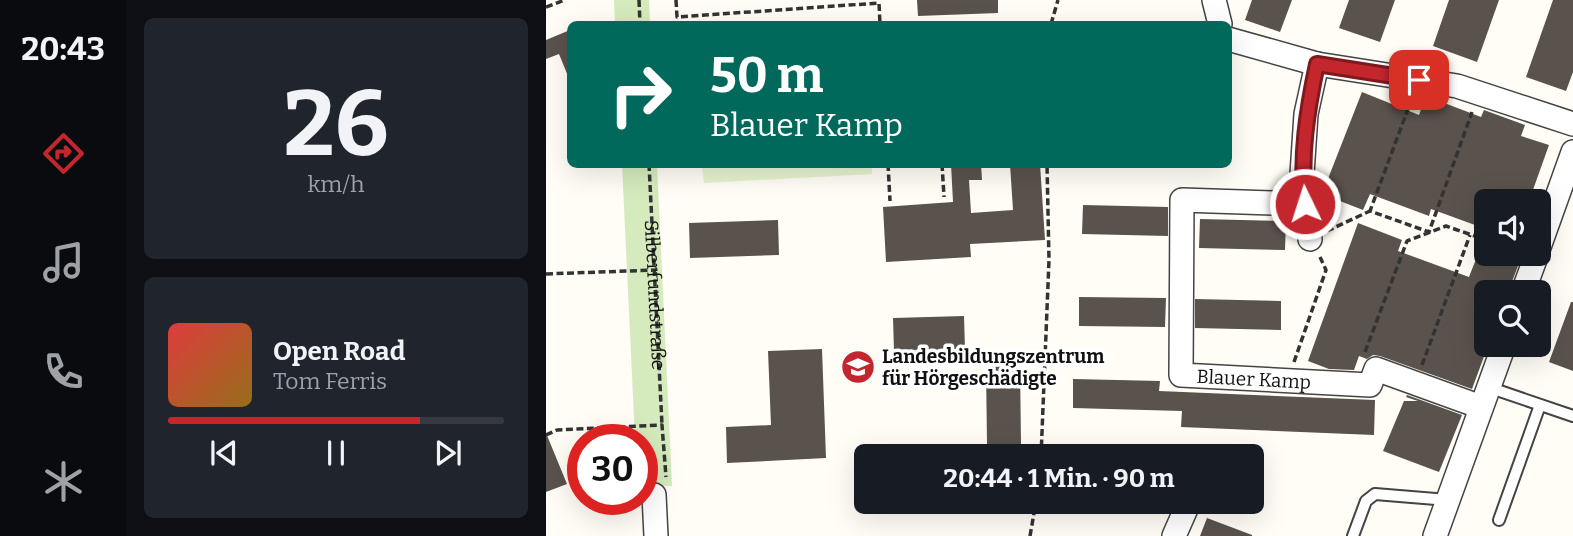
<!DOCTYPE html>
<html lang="de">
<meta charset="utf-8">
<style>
:root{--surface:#171b24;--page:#20242c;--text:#f1f3f6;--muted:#9ea1a6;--line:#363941;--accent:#c4262e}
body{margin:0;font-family:Bitter,serif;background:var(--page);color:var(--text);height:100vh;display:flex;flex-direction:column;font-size:26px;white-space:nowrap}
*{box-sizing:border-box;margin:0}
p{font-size:23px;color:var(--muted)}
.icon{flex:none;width:38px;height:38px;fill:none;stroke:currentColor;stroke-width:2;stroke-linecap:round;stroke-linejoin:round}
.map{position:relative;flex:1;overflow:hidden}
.sheet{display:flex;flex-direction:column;gap:18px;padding:18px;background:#0d0f14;width:420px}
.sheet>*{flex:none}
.banner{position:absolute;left:21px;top:21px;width:665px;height:147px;border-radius:10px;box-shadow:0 7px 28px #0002;background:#00695c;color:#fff;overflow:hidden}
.buttons{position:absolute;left:928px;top:189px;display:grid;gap:14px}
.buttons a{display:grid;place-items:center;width:77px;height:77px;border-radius:10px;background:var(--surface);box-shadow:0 7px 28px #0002;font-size:35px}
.speed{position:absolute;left:21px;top:424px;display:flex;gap:14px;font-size:35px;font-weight:700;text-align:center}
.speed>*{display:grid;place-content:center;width:91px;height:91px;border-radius:50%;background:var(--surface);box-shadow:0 7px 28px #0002;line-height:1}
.speed .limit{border:10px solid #d22;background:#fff;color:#111}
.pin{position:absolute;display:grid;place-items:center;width:60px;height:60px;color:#fff;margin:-30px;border-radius:14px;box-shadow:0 4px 10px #0006}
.me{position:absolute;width:77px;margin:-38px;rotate:356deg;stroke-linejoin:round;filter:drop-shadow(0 0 5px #0008)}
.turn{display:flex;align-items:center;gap:24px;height:147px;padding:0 28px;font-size:32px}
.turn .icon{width:91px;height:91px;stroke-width:2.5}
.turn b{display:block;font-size:49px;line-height:60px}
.sheet .widget{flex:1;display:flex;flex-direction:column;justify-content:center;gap:10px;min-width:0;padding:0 24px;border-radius:10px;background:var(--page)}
.sheet .dial{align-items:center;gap:0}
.dial b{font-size:91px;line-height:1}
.song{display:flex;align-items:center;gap:21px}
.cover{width:84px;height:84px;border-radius:10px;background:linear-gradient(135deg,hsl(0 70% 55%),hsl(40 70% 35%))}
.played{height:7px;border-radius:4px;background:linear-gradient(90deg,var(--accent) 75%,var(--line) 75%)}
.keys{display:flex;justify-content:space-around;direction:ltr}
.trip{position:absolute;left:308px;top:444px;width:410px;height:70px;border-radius:10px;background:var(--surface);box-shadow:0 7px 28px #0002;font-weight:700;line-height:70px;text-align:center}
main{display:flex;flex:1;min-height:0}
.menu{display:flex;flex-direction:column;width:126px;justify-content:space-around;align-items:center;background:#090b0e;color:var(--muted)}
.menu .icon{width:49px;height:49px}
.menu .on{color:var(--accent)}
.menu b{font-size:32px;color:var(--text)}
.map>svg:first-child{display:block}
.green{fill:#d5ebbd}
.pitch{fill:#e6f2cf}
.building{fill:#5a524d}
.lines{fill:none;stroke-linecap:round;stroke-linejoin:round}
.service-casing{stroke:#444;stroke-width:14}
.minor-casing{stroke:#444;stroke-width:26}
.path{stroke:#333;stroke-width:3.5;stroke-dasharray:7 3.5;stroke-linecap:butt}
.service{stroke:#fff;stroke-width:10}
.minor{stroke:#fff;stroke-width:23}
.route-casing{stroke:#7f191e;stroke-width:18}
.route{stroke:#c4262e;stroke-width:12}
.labels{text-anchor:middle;stroke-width:7;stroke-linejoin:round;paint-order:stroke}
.street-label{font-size:19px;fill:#111;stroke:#fff}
.poi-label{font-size:19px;font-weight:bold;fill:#111;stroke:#fff;text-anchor:start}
</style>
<main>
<nav class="menu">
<b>20:43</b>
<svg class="icon on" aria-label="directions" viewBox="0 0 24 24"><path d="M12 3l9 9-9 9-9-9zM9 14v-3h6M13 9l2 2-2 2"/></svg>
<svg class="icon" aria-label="music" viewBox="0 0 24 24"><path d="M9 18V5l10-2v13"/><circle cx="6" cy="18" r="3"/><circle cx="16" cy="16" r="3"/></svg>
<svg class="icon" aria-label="phone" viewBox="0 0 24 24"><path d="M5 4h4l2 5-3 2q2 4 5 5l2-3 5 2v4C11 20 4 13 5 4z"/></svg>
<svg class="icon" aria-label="climate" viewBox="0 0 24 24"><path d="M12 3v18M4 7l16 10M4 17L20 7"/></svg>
</nav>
<section class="sheet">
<div class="widget dial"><b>26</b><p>km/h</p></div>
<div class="widget">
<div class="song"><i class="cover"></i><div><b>Open Road</b><p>Tom Ferris</p></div></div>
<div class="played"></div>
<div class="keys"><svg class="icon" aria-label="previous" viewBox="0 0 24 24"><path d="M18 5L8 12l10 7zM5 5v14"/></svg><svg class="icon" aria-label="pause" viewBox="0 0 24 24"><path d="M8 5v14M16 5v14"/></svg><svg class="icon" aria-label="next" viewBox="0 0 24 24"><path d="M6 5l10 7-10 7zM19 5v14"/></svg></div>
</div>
</section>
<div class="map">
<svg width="1027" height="536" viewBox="0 0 1027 536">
<rect width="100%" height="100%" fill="#fffdf5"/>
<path class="green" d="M68,0H103L104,24H69Z
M76,165H111L126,486L96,487V439H89Z"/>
<path class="pitch" d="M156,165H326V174L158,183Z"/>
<path class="building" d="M371,0H452V13L372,16Z
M706,0H746L734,32L699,20Z
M803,0H849L834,42L793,28Z
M903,0H953L931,62L887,46Z
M1007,0H1027V72L1020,91L980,77Z
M24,30V81L13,54L0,59V40Z
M816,92L873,115L880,96L935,117L938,110L979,125L975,136L1003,145L983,201H940V229L885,209L883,216L824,194L817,210L776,194Z
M405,164H435L436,180H423L425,213L467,210L464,164H494L499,240L424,244L425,257L340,262L337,207L407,202Z
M537,205L622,207V236L536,234Z
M654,219L740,221L739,250L653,248Z
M232,220L233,255L144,258L143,223Z
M812,223L856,240L852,251L923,277L932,254H963L975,258L962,292H940V351L926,389L834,356L827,355L821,359L813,356L808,370L783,369L762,361Z
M533,297L620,298L619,327L533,326Z
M649,299L735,301V330L649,328Z
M1025,302H1027V371L1003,362Z
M418,316L419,349L348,351L347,318Z
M276,349L280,458L181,463L180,427L225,425L222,351Z
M474,366L475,444H441L440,367Z
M527,379L614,381L613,391L829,400L828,435L635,427L636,411L527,408Z
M861,395L916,415L893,472L837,451L858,401H872L860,397Z
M0,433L21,484L0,492Z
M661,518L706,535V536H654Z"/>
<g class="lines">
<g class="service-casing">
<path id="service" d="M942,387L1027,416
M953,520L994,405
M807,536L820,501L829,494L902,500"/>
</g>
<g class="minor-casing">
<g id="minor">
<path d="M668,0L674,24"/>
<path d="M682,39L771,64L911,86L1027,124"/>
<path id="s2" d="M759,204L636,200L635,375L824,385L830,369L935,407"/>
<path d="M764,239L756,174L760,114L771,64"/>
<path d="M992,250L1027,152"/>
<path d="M977,292L991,254"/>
<path d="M108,495L110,536"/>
<path d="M628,536L643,502"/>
<path d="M889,536L958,345"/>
</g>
</g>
<g class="path">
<path d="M93,0L94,24"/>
<path d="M130,0L131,17L333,3L334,24"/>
<path d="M0,7L19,0"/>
<path d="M505,24L512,0"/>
<path d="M866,98L824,211L883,232L926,112"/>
<path id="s1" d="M103,164L116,425"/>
<path d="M342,164L344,201"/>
<path d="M396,164L398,197"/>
<path d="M781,231L824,211"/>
<path d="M0,274L110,270"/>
<path d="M819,352L861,241L900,226L940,240"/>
<path d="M748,362L780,270L774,257"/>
<path d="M876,365L924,235"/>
<path d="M0,435L11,430L116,425L120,477"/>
<path d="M495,457L503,260L501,164"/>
<path d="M484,536L490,502"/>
</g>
<use href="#service" class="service"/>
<use href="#minor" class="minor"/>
</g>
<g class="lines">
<g class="route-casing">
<path id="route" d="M759,204C754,156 761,111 771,64L873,80"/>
</g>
<use href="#route" class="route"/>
</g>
<defs>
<g id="school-disc" transform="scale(1.75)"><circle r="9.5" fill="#c4262e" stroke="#fff"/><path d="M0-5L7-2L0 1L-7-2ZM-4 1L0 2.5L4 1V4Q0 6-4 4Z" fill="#fff"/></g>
</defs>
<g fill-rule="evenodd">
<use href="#school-disc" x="312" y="367"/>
</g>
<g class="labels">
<g class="street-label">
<text dy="7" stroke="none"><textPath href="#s1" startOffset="131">Silberfundstraße</textPath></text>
<text dy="7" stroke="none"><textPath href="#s2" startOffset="371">Blauer Kamp</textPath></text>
</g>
<g class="poi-label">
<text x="336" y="363">Landesbildungszentrum<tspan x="336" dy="22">für Hörgeschädigte</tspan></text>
</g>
</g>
</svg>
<div class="buttons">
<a><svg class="icon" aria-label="sound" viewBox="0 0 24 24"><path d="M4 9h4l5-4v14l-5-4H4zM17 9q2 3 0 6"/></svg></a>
<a><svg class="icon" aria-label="search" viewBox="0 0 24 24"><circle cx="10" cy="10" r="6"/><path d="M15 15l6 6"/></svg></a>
</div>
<div class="speed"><div class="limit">30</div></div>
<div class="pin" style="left:873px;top:80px;background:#d93025"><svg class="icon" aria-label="arrive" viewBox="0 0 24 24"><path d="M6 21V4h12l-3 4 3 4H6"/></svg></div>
<svg class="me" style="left:759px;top:204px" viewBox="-20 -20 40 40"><circle r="17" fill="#c4262e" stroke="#fff" stroke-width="3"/><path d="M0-11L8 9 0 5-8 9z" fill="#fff"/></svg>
<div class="trip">20:44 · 1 Min. · 90 m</div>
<div class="banner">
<div class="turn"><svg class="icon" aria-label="right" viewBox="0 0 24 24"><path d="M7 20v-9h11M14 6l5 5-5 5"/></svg><div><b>50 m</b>Blauer Kamp</div></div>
</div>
</div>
</main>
